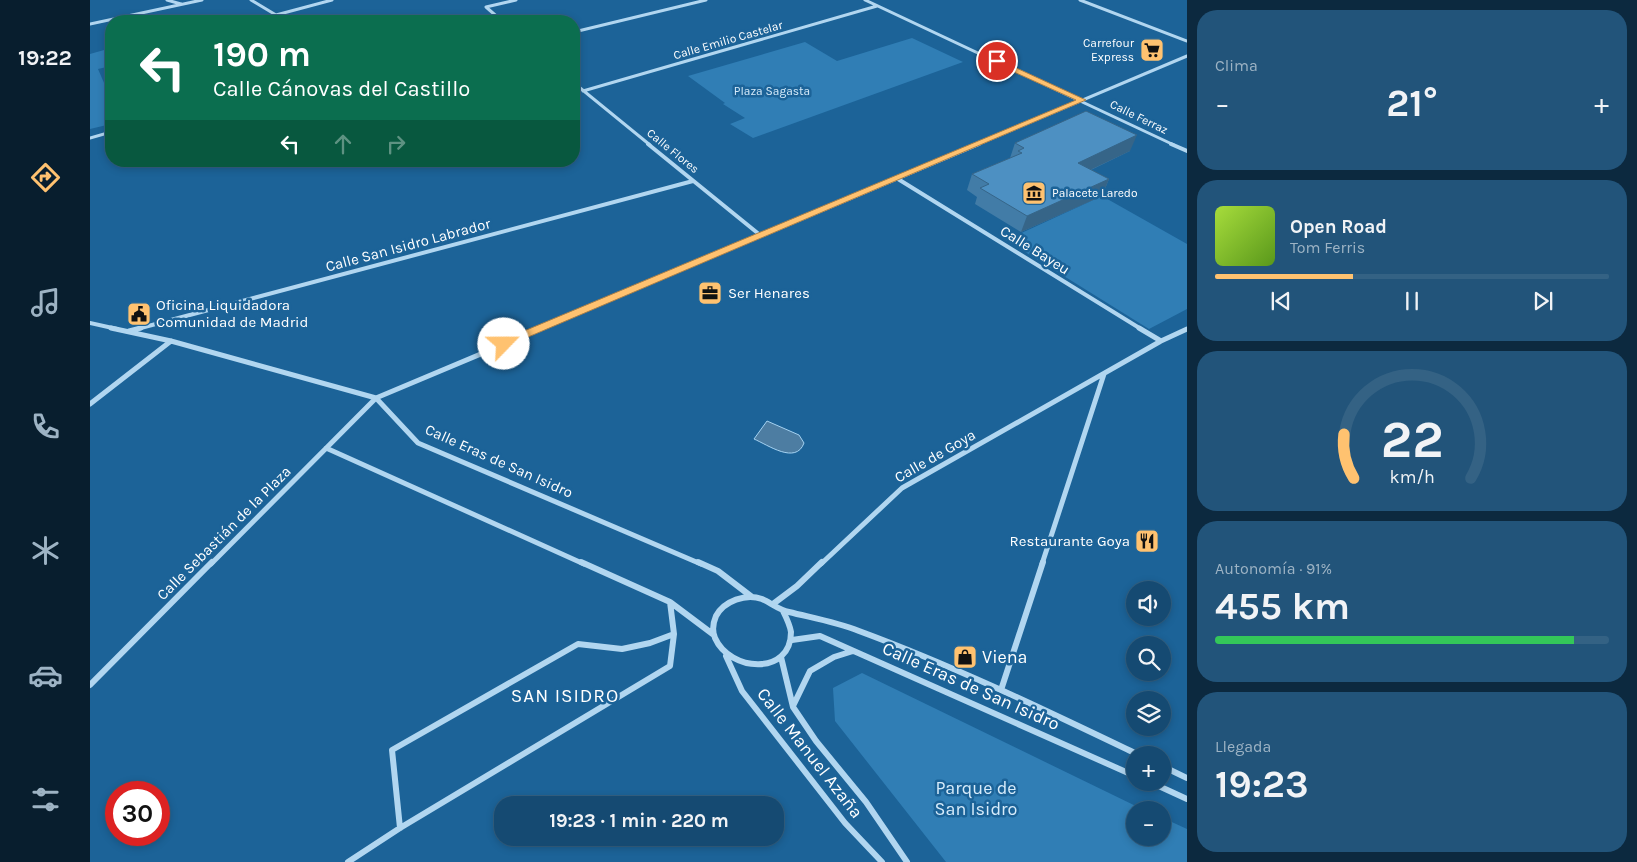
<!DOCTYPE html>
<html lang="es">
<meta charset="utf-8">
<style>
:root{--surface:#154a72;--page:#22547a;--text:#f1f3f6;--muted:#9db3c4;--line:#346284;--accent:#ffc270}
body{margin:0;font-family:Karla,sans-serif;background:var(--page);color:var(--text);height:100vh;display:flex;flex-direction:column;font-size:19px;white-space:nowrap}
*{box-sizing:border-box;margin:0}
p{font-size:16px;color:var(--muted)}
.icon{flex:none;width:28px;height:28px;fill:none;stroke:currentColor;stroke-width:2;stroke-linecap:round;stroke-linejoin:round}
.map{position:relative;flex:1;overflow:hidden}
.panel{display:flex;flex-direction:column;gap:10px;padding:10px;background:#0c293f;width:450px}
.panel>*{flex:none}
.guide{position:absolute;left:15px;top:15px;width:475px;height:152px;border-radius:20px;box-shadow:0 2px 8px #0003,0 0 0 1px var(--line);background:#0b6e4f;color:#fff;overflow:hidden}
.fabs{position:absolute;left:1036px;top:581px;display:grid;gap:10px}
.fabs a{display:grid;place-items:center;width:45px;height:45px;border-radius:50%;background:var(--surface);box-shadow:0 2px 8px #0003,0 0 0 1px var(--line);font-size:25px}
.speed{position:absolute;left:15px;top:781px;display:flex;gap:10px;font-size:25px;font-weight:700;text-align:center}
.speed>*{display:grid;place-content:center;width:65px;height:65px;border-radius:50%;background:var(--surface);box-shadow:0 2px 8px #0003,0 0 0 1px var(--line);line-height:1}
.speed .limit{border:8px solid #d22;background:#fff;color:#111}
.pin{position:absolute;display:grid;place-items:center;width:42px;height:42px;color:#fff;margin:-21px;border:2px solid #fff;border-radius:50%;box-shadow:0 1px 5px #0007}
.me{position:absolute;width:55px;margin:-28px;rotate:67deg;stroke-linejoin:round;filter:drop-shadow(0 0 4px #0008)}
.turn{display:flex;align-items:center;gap:18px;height:105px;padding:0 25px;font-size:22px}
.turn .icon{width:65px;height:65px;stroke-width:2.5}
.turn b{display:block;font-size:35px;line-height:42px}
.lanes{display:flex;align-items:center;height:48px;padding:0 25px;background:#0003;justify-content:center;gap:25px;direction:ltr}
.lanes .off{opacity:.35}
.big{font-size:38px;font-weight:700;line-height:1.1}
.panel .tile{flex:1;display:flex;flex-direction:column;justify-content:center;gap:8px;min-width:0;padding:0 18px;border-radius:20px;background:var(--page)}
.panel .dial{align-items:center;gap:0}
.dial svg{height:130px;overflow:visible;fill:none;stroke:var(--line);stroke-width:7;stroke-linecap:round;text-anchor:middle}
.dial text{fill:var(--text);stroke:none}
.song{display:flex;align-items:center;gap:15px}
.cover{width:60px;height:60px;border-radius:8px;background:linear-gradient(135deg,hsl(80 70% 55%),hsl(90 70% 35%))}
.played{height:5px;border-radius:2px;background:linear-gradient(90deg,var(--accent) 35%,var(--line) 35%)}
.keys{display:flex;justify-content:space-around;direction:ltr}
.heat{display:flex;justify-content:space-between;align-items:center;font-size:28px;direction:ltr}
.charge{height:8px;border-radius:4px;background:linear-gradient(90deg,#34c759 91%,var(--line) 0)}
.trip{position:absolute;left:404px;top:796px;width:290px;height:50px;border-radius:20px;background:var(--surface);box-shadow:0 2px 8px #0003,0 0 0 1px var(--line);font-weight:700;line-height:50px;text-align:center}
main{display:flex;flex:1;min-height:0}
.menu{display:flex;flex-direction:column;width:90px;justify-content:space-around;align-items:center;background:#081e2e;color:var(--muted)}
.menu .icon{width:35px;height:35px}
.menu .on{color:var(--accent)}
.menu b{font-size:22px;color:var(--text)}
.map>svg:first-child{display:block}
.green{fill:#307eb5}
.water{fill:#4d7da2;stroke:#a4d2f2}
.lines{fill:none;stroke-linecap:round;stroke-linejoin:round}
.minor-far3{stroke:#b1d6f0;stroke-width:3}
.minor-far2{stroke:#b1d6f0;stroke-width:4}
.minor-far1{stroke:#b1d6f0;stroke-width:5}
.minor{stroke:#b1d6f0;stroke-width:6}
.wall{fill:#427ca7}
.shaded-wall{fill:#366588}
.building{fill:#4d90c2;stroke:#366588}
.route{fill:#ffc270;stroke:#a67e49}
.labels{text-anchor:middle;stroke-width:5;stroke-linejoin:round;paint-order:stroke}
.far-street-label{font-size:12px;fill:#fff;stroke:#1c6398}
.far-poi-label{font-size:12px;fill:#fff;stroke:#1c6398;text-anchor:end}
.far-park-label{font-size:12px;fill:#d7ecfb;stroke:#1c6398}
.street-label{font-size:15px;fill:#fff;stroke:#1c6398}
.poi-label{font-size:15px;fill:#fff;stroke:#1c6398;text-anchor:start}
.near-poi-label{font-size:18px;fill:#fff;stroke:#1c6398;text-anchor:start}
.near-street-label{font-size:18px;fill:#fff;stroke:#1c6398}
.near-park-label{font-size:18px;fill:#d7ecfb;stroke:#1c6398}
.near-neighbourhood-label{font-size:19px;letter-spacing:1px;fill:#fff;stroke:#1c6398}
</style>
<main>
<nav class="menu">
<b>19:22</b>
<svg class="icon on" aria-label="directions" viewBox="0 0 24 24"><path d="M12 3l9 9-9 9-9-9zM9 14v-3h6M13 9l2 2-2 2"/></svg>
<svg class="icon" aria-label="music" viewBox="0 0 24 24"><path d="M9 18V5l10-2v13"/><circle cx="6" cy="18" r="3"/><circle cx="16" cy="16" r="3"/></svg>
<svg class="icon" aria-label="phone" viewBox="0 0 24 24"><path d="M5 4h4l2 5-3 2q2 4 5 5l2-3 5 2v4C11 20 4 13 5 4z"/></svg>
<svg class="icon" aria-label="climate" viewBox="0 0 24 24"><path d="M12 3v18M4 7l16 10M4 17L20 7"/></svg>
<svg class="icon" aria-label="car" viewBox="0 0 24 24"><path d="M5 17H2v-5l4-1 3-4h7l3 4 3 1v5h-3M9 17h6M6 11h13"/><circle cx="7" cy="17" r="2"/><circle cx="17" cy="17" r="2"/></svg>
<svg class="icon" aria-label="filters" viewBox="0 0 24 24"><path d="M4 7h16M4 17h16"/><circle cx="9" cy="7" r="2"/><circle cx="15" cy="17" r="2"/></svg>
</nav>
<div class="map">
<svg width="1097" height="862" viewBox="0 0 1097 862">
<rect width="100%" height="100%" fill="#1c6398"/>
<path class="green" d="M822,38L873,62L663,138L640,124L655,118L633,104L635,103L598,76L715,42L747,61Z
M21,48V66L8,69L21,99V124L0,129V54Z
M1012,196L1097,244V309L1059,329L916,240Z
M772,673L1054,810H1045V838H1072L1073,818L1097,829V862H856L745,721L743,688Z"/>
<path class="water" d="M677,421L709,435L714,443C706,465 678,445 664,439Z"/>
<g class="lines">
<path class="minor-far3" d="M77,0L91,4
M161,0L186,15
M775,0L1084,145
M990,0L1097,41
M191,21L186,15L242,0
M412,21L396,7L426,0
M0,24L112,0
M484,32L616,0
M484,83L560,145
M493,91L787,6
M0,138L21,132
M886,145L1097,56"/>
<path class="minor-far2" d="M558,144L670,235
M1081,144L1097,151
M808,179L1051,329
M0,323L27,329
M47,329L603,181
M450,329L889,144"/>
<path class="minor-far1" d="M21,328L81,341L286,398L328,443L611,564
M1049,328L1071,341
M39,331L51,328
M0,404L81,341
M236,448L494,564
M121,564L286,398L453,328
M731,564L812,488L1071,341L1097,329
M952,564L1014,374"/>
<path class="minor" d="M491,562L580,602L624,635
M608,562L628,571L662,597
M683,604L707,586L732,562
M693,611C696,617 700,625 701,632C701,676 640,672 625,638C622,631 623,623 626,616C634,601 656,593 672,599C681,603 689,610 699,612C723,618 746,622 769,631C864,666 957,711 1049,755
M702,640L730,636L1045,776
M636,656L652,691L755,823L792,862
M691,657L703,707L726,741L776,802L817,862
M0,685L122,562
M911,690L953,562
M703,706L720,671L744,657L763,651
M1072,766L1097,778
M1060,782L1097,799
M310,828L302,750L488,644L532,649L560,643L584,634L580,602
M258,862L310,828L580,666L584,634"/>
</g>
<path class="wall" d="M925,143L1040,151L1001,170L1019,179L1012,196L931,232L885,204L887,197L877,190L882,174L920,158Z"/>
<path class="shaded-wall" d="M1047,135L1040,151L981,179L988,163Z
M1019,179L1012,196L931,232L937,216Z"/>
<path class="building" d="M996,111L1047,135L988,163L1019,179L937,216L890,188L899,184L882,174L932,153L928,151L934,148L925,143Z"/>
<path class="route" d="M904,60H909L996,100L417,346L414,347L409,344L410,341L986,100L904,63Z"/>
<defs>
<g id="supermarket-square" transform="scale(1.25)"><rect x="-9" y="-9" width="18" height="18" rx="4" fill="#ffc270" stroke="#1c6398"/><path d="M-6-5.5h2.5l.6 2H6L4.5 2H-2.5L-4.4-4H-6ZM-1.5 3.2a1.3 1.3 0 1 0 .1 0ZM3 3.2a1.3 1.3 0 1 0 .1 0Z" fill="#111"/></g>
<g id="museum-square" transform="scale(1.25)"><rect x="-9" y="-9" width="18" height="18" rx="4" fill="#ffc270" stroke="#1c6398"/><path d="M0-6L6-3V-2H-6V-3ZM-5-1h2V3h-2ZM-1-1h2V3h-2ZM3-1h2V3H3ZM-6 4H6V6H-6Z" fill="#111"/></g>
<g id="office-square" transform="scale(1.25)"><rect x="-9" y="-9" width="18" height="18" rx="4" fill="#ffc270" stroke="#1c6398"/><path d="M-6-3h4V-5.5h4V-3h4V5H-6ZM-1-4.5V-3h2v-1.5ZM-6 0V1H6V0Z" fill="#111"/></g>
<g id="civic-square" transform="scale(1.25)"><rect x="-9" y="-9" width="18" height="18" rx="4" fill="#ffc270" stroke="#1c6398"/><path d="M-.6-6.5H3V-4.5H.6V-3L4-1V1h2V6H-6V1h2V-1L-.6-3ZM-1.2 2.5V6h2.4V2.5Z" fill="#111"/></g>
<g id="restaurant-square" transform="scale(1.25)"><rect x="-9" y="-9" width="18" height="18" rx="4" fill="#ffc270" stroke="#1c6398"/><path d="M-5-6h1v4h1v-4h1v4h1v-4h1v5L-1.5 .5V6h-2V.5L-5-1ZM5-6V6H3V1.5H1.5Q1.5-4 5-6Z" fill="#111"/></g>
<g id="shop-square" transform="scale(1.25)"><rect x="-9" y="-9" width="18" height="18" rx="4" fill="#ffc270" stroke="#1c6398"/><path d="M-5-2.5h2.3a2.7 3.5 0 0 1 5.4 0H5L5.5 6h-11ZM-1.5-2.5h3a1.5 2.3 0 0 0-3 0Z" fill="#111"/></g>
</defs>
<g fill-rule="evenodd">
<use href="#supermarket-square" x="1062" y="50"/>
<use href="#museum-square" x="944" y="193"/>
<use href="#office-square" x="620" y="293"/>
<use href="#civic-square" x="49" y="314"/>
<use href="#restaurant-square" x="1057" y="541"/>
<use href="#shop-square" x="875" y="657"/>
</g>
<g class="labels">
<g class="far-street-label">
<text transform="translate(638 40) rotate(-16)" y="4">Calle Emilio Castelar</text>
<text transform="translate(1049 117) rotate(26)" y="4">Calle Ferraz</text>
<text transform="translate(583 151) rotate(39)" y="4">Calle Flores</text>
</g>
<g class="far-poi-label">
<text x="1044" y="47">Carrefour<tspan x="1044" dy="14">Express</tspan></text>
<text x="962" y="197" text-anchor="start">Palacete Laredo</text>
</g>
<g class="far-park-label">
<text x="682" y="95">Plaza Sagasta</text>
</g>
<g class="street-label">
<text transform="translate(318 245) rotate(-15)" y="5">Calle San Isidro Labrador</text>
<text transform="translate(945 250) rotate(32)" y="5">Calle Bayeu</text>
<text transform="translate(845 456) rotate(-30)" y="5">Calle de Goya</text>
<text transform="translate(409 461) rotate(24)" y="5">Calle Eras de San Isidro</text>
<text transform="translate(134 533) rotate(-45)" y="5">Calle Sebastián de la Plaza</text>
</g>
<g class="poi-label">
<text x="638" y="298">Ser Henares</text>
<text x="66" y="310">Oficina Liquidadora<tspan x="66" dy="17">Comunidad de Madrid</tspan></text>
<text x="1040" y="546" text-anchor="end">Restaurante Goya</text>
</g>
<g class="near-poi-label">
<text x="892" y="663">Viena</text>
</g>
<g class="near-street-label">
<text transform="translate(881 686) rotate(24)" y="6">Calle Eras de San Isidro</text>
<text transform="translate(720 753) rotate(52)" y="6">Calle Manuel Azaña</text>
</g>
<g class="near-park-label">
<text x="886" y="794">Parque de<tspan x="886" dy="21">San Isidro</tspan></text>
</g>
<g class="near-neighbourhood-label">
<text x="475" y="702">SAN ISIDRO</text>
</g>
</g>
</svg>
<div class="fabs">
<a><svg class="icon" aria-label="sound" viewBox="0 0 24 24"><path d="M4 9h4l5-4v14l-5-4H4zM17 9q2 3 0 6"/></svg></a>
<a><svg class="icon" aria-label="search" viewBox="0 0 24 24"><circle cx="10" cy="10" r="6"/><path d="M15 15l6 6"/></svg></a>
<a><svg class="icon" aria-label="layers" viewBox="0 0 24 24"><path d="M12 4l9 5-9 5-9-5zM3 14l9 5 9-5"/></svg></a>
<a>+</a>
<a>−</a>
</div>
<div class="speed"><div class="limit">30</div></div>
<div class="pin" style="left:907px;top:61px;background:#d93025"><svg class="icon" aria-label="arrive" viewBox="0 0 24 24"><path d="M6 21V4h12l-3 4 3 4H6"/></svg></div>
<svg class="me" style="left:414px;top:344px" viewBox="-20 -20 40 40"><circle r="19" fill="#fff"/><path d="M0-13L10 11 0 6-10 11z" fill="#ffc270"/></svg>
<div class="trip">19:23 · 1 min · 220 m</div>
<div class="guide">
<div class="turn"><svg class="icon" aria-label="left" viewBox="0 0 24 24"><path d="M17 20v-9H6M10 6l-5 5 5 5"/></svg><div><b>190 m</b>Calle Cánovas del Castillo</div></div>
<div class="lanes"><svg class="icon" aria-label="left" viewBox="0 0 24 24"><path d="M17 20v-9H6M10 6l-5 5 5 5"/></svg><svg class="icon off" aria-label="ahead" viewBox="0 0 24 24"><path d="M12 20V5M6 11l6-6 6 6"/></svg><svg class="icon off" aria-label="right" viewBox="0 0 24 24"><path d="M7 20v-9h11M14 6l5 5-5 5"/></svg></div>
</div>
</div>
<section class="panel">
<div class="tile"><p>Clima</p>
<div class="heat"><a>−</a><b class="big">21°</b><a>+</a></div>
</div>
<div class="tile">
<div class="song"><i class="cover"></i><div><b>Open Road</b><p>Tom Ferris</p></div></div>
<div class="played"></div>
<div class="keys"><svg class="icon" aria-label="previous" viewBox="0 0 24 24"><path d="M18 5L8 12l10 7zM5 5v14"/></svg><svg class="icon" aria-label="pause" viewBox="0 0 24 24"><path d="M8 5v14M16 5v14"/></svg><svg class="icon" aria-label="next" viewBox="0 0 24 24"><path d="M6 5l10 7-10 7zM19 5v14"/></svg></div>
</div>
<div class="tile dial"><svg viewBox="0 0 100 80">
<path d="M14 69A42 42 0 1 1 86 69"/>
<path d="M14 69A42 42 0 0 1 8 42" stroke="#ffc270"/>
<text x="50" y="56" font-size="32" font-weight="700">22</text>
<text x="50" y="72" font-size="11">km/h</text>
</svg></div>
<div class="tile"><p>Autonomía · 91%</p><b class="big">455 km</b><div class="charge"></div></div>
<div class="tile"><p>Llegada</p><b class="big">19:23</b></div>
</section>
</main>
